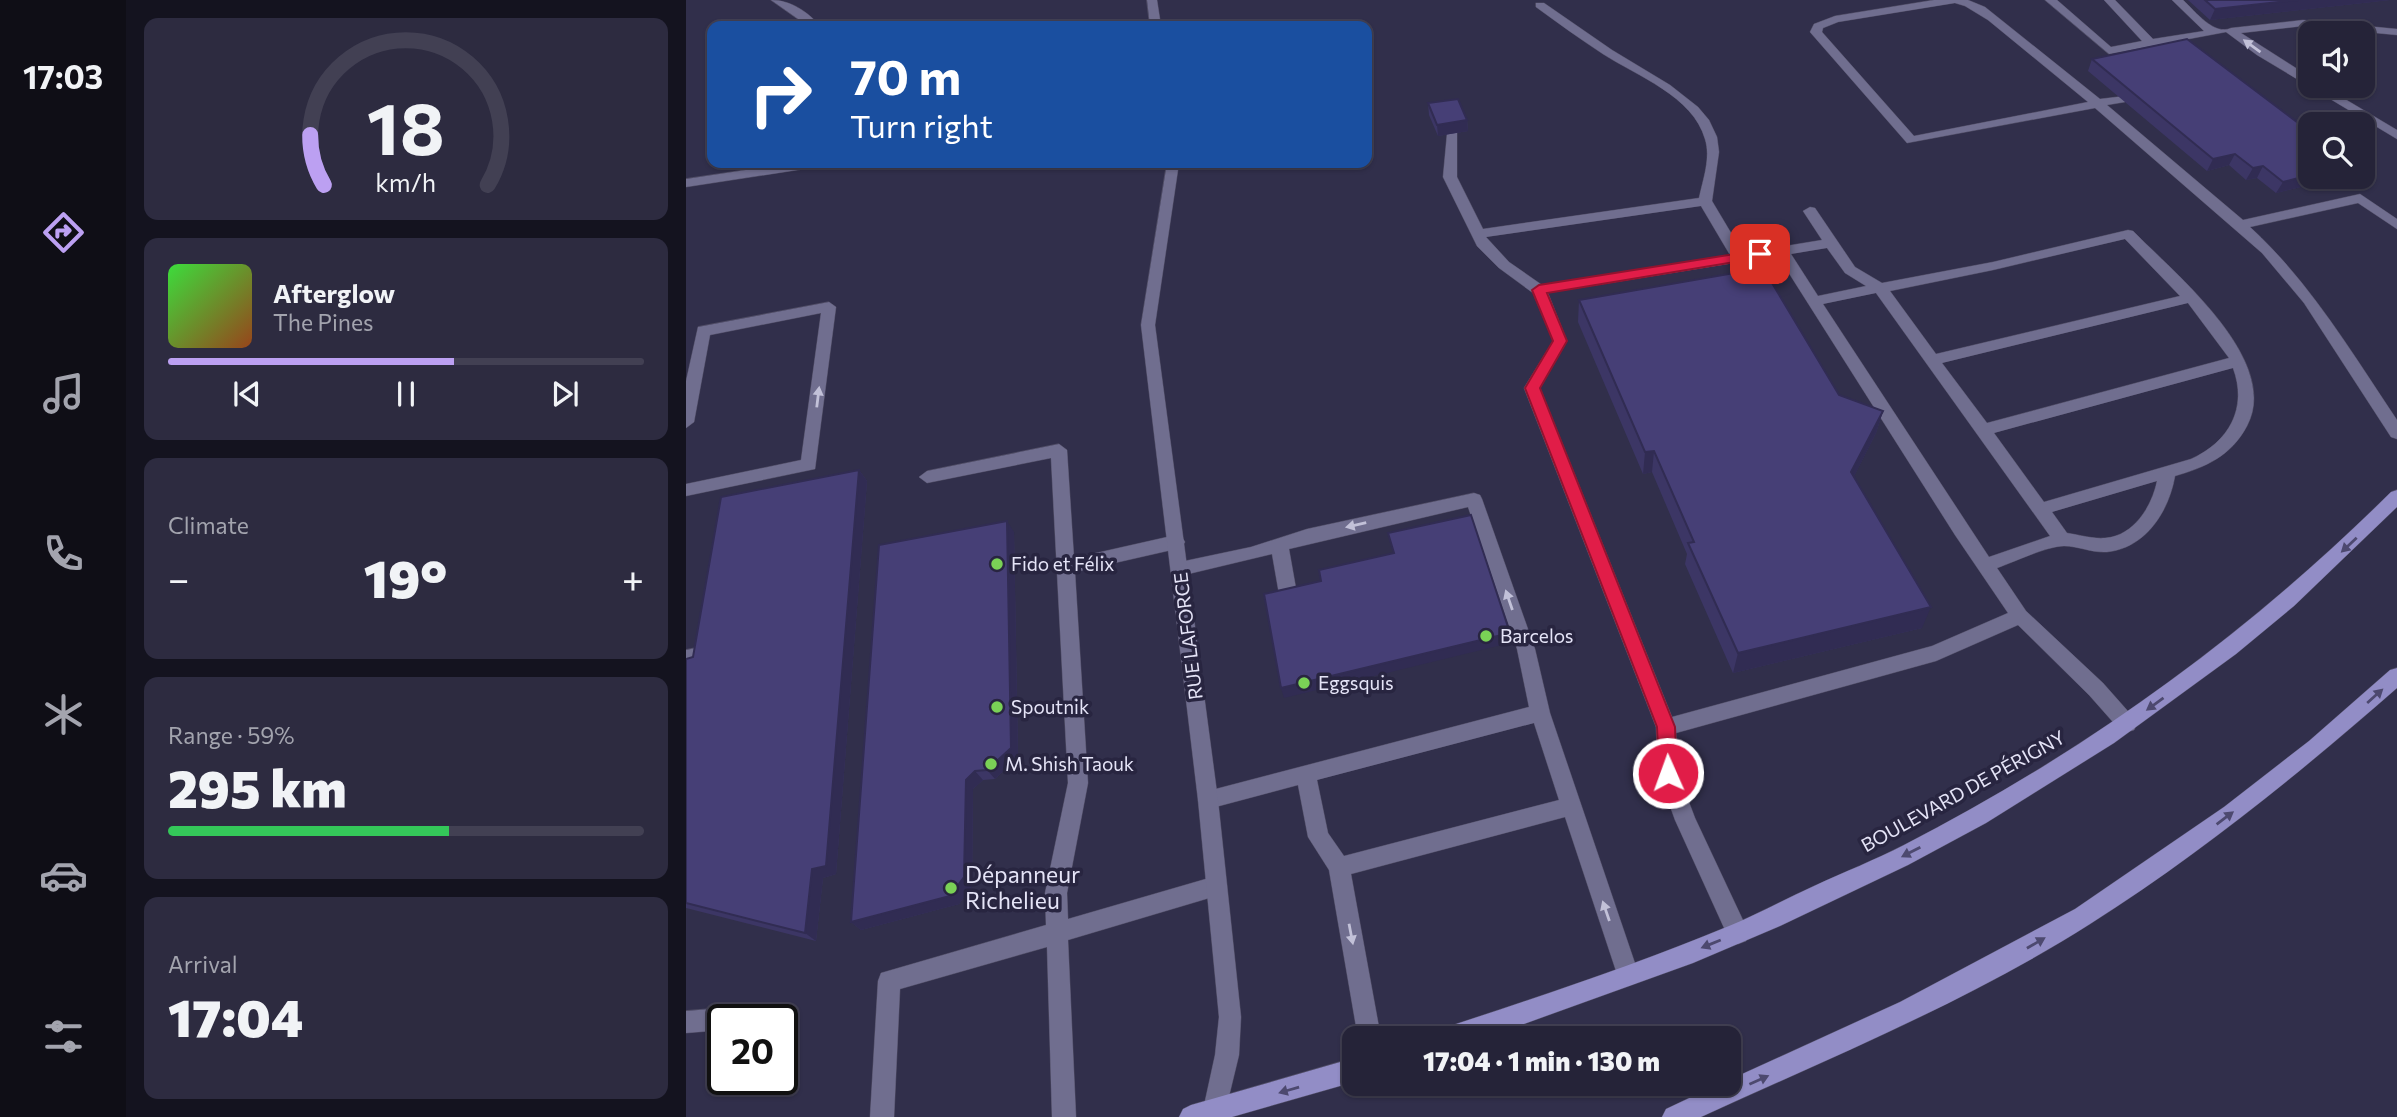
<!DOCTYPE html>
<meta charset="utf-8">
<style>
:root{--surface:#252338;--page:#2d2b40;--text:#f1f3f6;--muted:#a3a4ae;--line:#424053;--accent:#bca0f2}
body{margin:0;font-family:Commissioner,sans-serif;background:var(--page);color:var(--text);height:100vh;display:flex;flex-direction:column;font-size:26px;white-space:nowrap}
*{box-sizing:border-box;margin:0}
p{font-size:23px;color:var(--muted)}
.icon{flex:none;width:38px;height:38px;fill:none;stroke:currentColor;stroke-width:2;stroke-linecap:round;stroke-linejoin:round}
.map{position:relative;flex:1;overflow:hidden}
.panel{display:flex;flex-direction:column;gap:18px;padding:18px;background:#14131f;width:560px}
.panel>*{flex:none}
.guide{position:absolute;left:21px;top:21px;width:665px;height:147px;border-radius:14px;box-shadow:0 2px 5px #0004,0 0 0 2px var(--line);background:#1a4fa0;color:#fff;overflow:hidden}
.buttons{position:absolute;left:1612px;top:21px;display:grid;gap:14px}
.buttons a{display:grid;place-items:center;width:77px;height:77px;border-radius:14px;background:var(--surface);box-shadow:0 2px 5px #0004,0 0 0 2px var(--line);font-size:35px}
.speed{position:absolute;left:21px;top:1004px;display:flex;gap:14px;font-size:35px;font-weight:700;text-align:center}
.speed>*{display:grid;place-content:center;width:91px;height:91px;border-radius:50%;background:var(--surface);box-shadow:0 2px 5px #0004,0 0 0 2px var(--line);line-height:1}
.speed .limit{border:4px solid #111;border-radius:10px;background:#fff;color:#111}
.pin{position:absolute;display:grid;place-items:center;width:60px;height:60px;color:#fff;margin:-30px;border-radius:14px;box-shadow:0 4px 10px #0006}
.me{position:absolute;width:77px;margin:-38px;rotate:358deg;stroke-linejoin:round;filter:drop-shadow(0 0 5px #0008)}
.turn{display:flex;align-items:center;gap:24px;height:147px;padding:0 28px;font-size:32px}
.turn .icon{width:91px;height:91px;stroke-width:2.5}
.turn b{display:block;font-size:49px;line-height:60px}
.big{font-size:52px;font-weight:800;line-height:1.1}
.panel .widget{flex:1;display:flex;flex-direction:column;justify-content:center;gap:10px;min-width:0;padding:0 24px;border-radius:14px;background:var(--page)}
.panel .dial{align-items:center;gap:0}
.dial svg{height:182px;overflow:visible;fill:none;stroke:var(--line);stroke-width:7;stroke-linecap:round;text-anchor:middle}
.dial text{fill:var(--text);stroke:none}
.song{display:flex;align-items:center;gap:21px}
.cover{width:84px;height:84px;border-radius:10px;background:linear-gradient(135deg,hsl(120 70% 55%),hsl(20 70% 35%))}
.played{height:7px;border-radius:4px;background:linear-gradient(90deg,var(--accent) 60%,var(--line) 60%)}
.keys{display:flex;justify-content:space-around;direction:ltr}
.heat{display:flex;justify-content:space-between;align-items:center;font-size:38px;direction:ltr}
.charge{height:10px;border-radius:5px;background:linear-gradient(90deg,#34c759 59%,var(--line) 0)}
.trip{position:absolute;left:656px;top:1026px;width:399px;height:70px;border-radius:14px;background:var(--surface);box-shadow:0 2px 5px #0004,0 0 0 2px var(--line);font-weight:800;line-height:70px;text-align:center}
main{display:flex;flex:1;min-height:0}
.tab-bar{display:flex;flex-direction:column;width:126px;justify-content:space-around;align-items:center;background:#0f0e16;color:var(--muted)}
.tab-bar .icon{width:49px;height:49px}
.tab-bar .on{color:var(--accent)}
.tab-bar b{font-size:32px;color:var(--text)}
.map>svg:first-child{display:block}
.lines{fill:none;stroke-linecap:round;stroke-linejoin:round}
.service-casing{stroke:#4f4c64;stroke-width:1}
.minor-casing{stroke:#4f4c64;stroke-width:1}
.primary-casing{stroke:#4f4c64;stroke-width:1}
.service{fill:#706e8f;fill-rule:evenodd}
.minor{fill:#706e8f;fill-rule:evenodd}
.primary{fill:#928dc6;fill-rule:evenodd}
.wall{fill:#3c3665}
.shaded-wall{fill:#312c53}
.building{fill:#463f76;stroke:#312c53;stroke-width:2}
.oneway{fill:#c2c1d8}
.oneway2{fill:#4d496f}
.route{fill:#e11d48;stroke:#92132f;stroke-width:2}
.poi-dot{fill:#7ad156;stroke:#282540;stroke-width:2.5}
.labels{text-anchor:middle;stroke-width:7;stroke-linejoin:round;paint-order:stroke}
.poi-label{font-size:19px;fill:#e5e4f7;stroke:#282540;text-anchor:start}
.street-label{font-size:19px;fill:#e5e4f7;stroke:#282540}
.near-poi-label{font-size:23px;fill:#e5e4f7;stroke:#282540;text-anchor:start}
</style>
<main>
<nav class="tab-bar">
<b>17:03</b>
<svg class="icon on" aria-label="directions" viewBox="0 0 24 24"><path d="M12 3l9 9-9 9-9-9zM9 14v-3h6M13 9l2 2-2 2"/></svg>
<svg class="icon" aria-label="music" viewBox="0 0 24 24"><path d="M9 18V5l10-2v13"/><circle cx="6" cy="18" r="3"/><circle cx="16" cy="16" r="3"/></svg>
<svg class="icon" aria-label="phone" viewBox="0 0 24 24"><path d="M5 4h4l2 5-3 2q2 4 5 5l2-3 5 2v4C11 20 4 13 5 4z"/></svg>
<svg class="icon" aria-label="climate" viewBox="0 0 24 24"><path d="M12 3v18M4 7l16 10M4 17L20 7"/></svg>
<svg class="icon" aria-label="car" viewBox="0 0 24 24"><path d="M5 17H2v-5l4-1 3-4h7l3 4 3 1v5h-3M9 17h6M6 11h13"/><circle cx="7" cy="17" r="2"/><circle cx="17" cy="17" r="2"/></svg>
<svg class="icon" aria-label="filters" viewBox="0 0 24 24"><path d="M4 7h16M4 17h16"/><circle cx="9" cy="7" r="2"/><circle cx="15" cy="17" r="2"/></svg>
</nav>
<section class="panel">
<div class="widget dial"><svg viewBox="0 0 100 80">
<path d="M14 69A42 42 0 1 1 86 69"/>
<path d="M14 69A42 42 0 0 1 8 47" stroke="#bca0f2"/>
<text x="50" y="56" font-size="32" font-weight="700">18</text>
<text x="50" y="72" font-size="11">km/h</text>
</svg></div>
<div class="widget">
<div class="song"><i class="cover"></i><div><b>Afterglow</b><p>The Pines</p></div></div>
<div class="played"></div>
<div class="keys"><svg class="icon" aria-label="previous" viewBox="0 0 24 24"><path d="M18 5L8 12l10 7zM5 5v14"/></svg><svg class="icon" aria-label="pause" viewBox="0 0 24 24"><path d="M8 5v14M16 5v14"/></svg><svg class="icon" aria-label="next" viewBox="0 0 24 24"><path d="M6 5l10 7-10 7zM19 5v14"/></svg></div>
</div>
<div class="widget"><p>Climate</p>
<div class="heat"><a>−</a><b class="big">19°</b><a>+</a></div>
</div>
<div class="widget"><p>Range · 59%</p><b class="big">295 km</b><div class="charge"></div></div>
<div class="widget"><p>Arrival</p><b class="big">17:04</b></div>
</section>
<div class="map">
<svg width="1711" height="1117" viewBox="0 0 1711 1117">
<rect width="100%" height="100%" fill="#312f4b"/>
<g class="lines">
<g class="service-casing">
<path id="service" d="M1248,0H1282L1299,7L1414,99L1439,96V102L1421,105L1557,220L1674,194L1711,219V229L1672,203L1564,227C1624,282 1666,353 1711,420V439L1705,437L1618,303L1576,253L1409,108L1221,143L1124,32L1128,24L1149,16ZM1269,3L1279,6L1302,20L1402,102L1228,136L1136,32L1137,28L1152,22Z
M1359,0H1371L1425,47L1456,41L1418,0H1429L1467,39L1518,31L1486,0H1497C1510,12 1528,36 1545,28L1617,20L1711,29V35L1617,26L1555,33L1624,77V86H1637L1711,130V139L1571,55L1540,32L1423,54Z
M850,3H858L926,50L984,85L1012,107L1023,120L1031,137L1033,152L1026,201L1057,253L1136,240L1117,211L1124,207L1129,208L1169,267L1196,283L1307,262L1442,230L1447,231C1488,273 1596,360 1561,426C1545,456 1520,467 1489,476C1483,511 1460,548 1421,552C1406,553 1392,546 1378,546C1361,546 1328,562 1311,568L1340,611L1417,683L1448,718L1451,724L1448,730L1441,732L1434,730L1403,695L1332,625L1250,661L990,733L992,773L1009,818L1063,933L1060,941L1052,944L1044,941L989,820L972,773L970,727L838,388L867,341L847,293L813,268L791,246L757,177L761,134L767,130L771,131V177L797,229L1013,198C1017,179 1025,158 1019,139C1007,96 951,76 917,54C894,39 872,23 850,7ZM1015,206L1044,255L856,285L823,262L800,237ZM1439,239L1494,296L1250,354L1204,291L1307,270ZM1141,248L1159,273L1180,286L1132,296L1105,254ZM1092,256L1269,535L1322,613L1246,646L986,717L854,388L881,341L862,293ZM1190,293L1364,536L1303,557L1137,304ZM1502,303L1543,358L1301,423L1256,363ZM1547,368C1562,408 1543,442 1505,459L1358,502L1308,433ZM1471,481C1466,506 1448,536 1419,538C1407,539 1394,535 1381,533L1366,512Z
M143,302L150,307L129,469L0,496V484L115,460L135,313L24,335L8,422L0,428V381L12,327Z
M373,444L381,450L388,558L490,535L496,537L499,542L496,547L490,549L389,572L402,783L381,893L382,919L530,876L538,879L541,886L538,893L530,896L382,940L390,1117H366L361,947L214,989L208,1117H184L192,981L195,973L360,925L359,893L382,783L365,458L241,483L233,477L241,471Z
M788,493L794,495L796,499L849,649L864,713L953,975L950,983L942,986L934,983L879,817L665,874L695,1038H672L643,870L622,837L612,785L522,809L515,807L512,800L515,793L522,791L843,707L831,649L782,507L603,549L611,594L608,599L602,601L596,599L593,594L586,554L494,576L488,574L485,569L488,564L494,562L565,547L621,529ZM848,723L873,800L658,856L642,833L631,780Z
M19,646L26,648L28,654L26,660L0,666V650Z
M61,1006L69,1009L71,1020H37V1030L0,1033V1011Z"/>
</g>
<g class="minor-casing">
<path id="minor" d="M85,0C104,0 121,11 134,26H122Z
M461,0H471L475,26H464Z
M107,163H137L131,167L0,187V179Z
M481,163H493L469,325L532,800L555,1017L553,1055L538,1117H520L517,1110L529,1055L533,1017L512,800L455,325Z"/>
</g>
<g class="primary-casing">
<path id="primary" d="M1711,490V507L1608,606L1550,654L1428,743L1300,823L1222,865L1094,926L1007,963L799,1038H753L756,1030L764,1026C858,995 952,964 1043,926C1072,914 1099,899 1128,886C1158,872 1189,860 1218,845C1399,752 1561,635 1705,492Z
M1711,668V688C1614,773 1514,854 1404,924C1283,1001 1146,1057 1015,1117H976L980,1109L1035,1083H1043V1080L1214,1002L1389,909L1538,807L1623,741L1704,670Z
M668,1058V1082L546,1117H493L497,1109L505,1105Z"/>
</g>
<use href="#service" class="service"/>
<use href="#minor" class="minor"/>
<use href="#primary" class="primary"/>
</g>
<path class="wall" d="M1502,0H1704L1524,20Z
M1406,59L1624,177H1656L1590,193L1571,178L1560,180L1543,165L1521,171L1402,71Z
M742,103L781,120L782,131L752,136L743,115Z
M893,300L1197,411L1190,433L1168,476L1236,628L1047,673L999,564L1001,554L966,472L957,474L892,322Z
M173,470L181,481L150,874L137,878L130,941L0,908V659L7,657Z
M328,532L332,757L309,779L297,780L287,789L286,886L273,904L175,930L165,922Z"/>
<path class="shaded-wall" d="M1612,0H1704L1524,20L1529,9Z
M781,120L782,131L752,136L751,125Z
M1549,154L1543,165L1521,171L1527,159Z
M1685,160L1678,171L1676,172V162Z
M1577,166L1571,178L1560,180L1567,168Z
M1624,175V177H1656L1590,193L1597,182Z
M1197,411L1190,433L1159,494L1165,472Z
M968,451L966,472L957,474L959,452Z
M173,470L181,481L150,874L137,878L130,941L119,933Z
M321,521L328,532L332,757L309,779L301,770Z
M1245,607L1236,628L1047,673L1052,653Z
M824,633V643L598,698L595,688Z
M289,771L297,780L287,789L286,886L273,904L175,930L165,922L280,780Z"/>
<path class="building" d="M1519,0H1612L1529,9Z
M1501,39L1624,132V175L1597,182L1577,166L1567,168L1549,154L1527,159L1406,59Z
M772,99L781,120L751,125L742,103Z
M1676,154L1685,160L1676,162Z
M1077,268L1153,395L1197,411L1165,472L1245,607L1052,653L1002,543L1008,542L968,451L959,452L893,300Z
M173,470L140,866L126,869L119,933L0,903V659L7,657L35,497Z
M785,515L824,633L595,688L578,594L635,581L633,570L708,553L702,533Z
M321,521L325,748L301,770L289,771L280,780L278,877L264,896L165,922L193,545Z"/>
<defs><path id="oneway-solid" d="M-6-.8H1V-3.2L6.5 0L1 3.2V.8H-6Z" transform="scale(1.75)"/></defs>
<g class="oneway">
<use href="#oneway-solid" transform="translate(1566 46) rotate(-144)"/>
<use href="#oneway-solid" transform="translate(132 397) rotate(-83)"/>
<use href="#oneway-solid" transform="translate(670 525) rotate(167)"/>
<use href="#oneway-solid" transform="translate(823 600) rotate(-109)"/>
<use href="#oneway-solid" transform="translate(920 911) rotate(-109)"/>
<use href="#oneway-solid" transform="translate(665 934) rotate(79)"/>
</g>
<g class="oneway2">
<use href="#oneway-solid" transform="translate(1663 545) rotate(137)"/>
<use href="#oneway-solid" transform="translate(1689 696) rotate(-42)"/>
<use href="#oneway-solid" transform="translate(1469 704) rotate(144)"/>
<use href="#oneway-solid" transform="translate(1539 818) rotate(-37)"/>
<use href="#oneway-solid" transform="translate(1225 852) rotate(153)"/>
<use href="#oneway-solid" transform="translate(1350 943) rotate(-30)"/>
<use href="#oneway-solid" transform="translate(1025 944) rotate(158)"/>
<use href="#oneway-solid" transform="translate(1073 1080) rotate(-24)"/>
<use href="#oneway-solid" transform="translate(603 1090) rotate(164)"/>
</g>
<path class="route" d="M1074,250L1081,254L1079,257L861,293L881,341L854,388L989,727L991,773L989,779L982,781L976,779L973,773L971,727L839,388L867,341L846,290L853,285Z"/>
<g class="poi-dot">
<circle cx="311" cy="564" r="7"/>
<circle cx="800" cy="636" r="7"/>
<circle cx="618" cy="683" r="7"/>
<circle cx="311" cy="707" r="7"/>
<circle cx="305" cy="764" r="7"/>
<circle cx="265" cy="888" r="7"/>
</g>
<g class="labels">
<g class="poi-label">
<text x="325" y="571">Fido et Félix</text>
<text x="814" y="643">Barcelos</text>
<text x="632" y="690">Eggsquis</text>
<text x="325" y="714">Spoutnik</text>
<text x="319" y="771">M. Shish Taouk</text>
</g>
<g class="street-label">
<text transform="translate(502 636) rotate(-97)" y="7">RUE LAFORCE</text>
<text transform="translate(1277 791) rotate(-29)" y="7">BOULEVARD DE PÉRIGNY</text>
</g>
<g class="near-poi-label">
<text x="279" y="883">Dépanneur<tspan x="279" dy="26">Richelieu</tspan></text>
</g>
</g>
</svg>
<div class="buttons">
<a><svg class="icon" aria-label="sound" viewBox="0 0 24 24"><path d="M4 9h4l5-4v14l-5-4H4zM17 9q2 3 0 6"/></svg></a>
<a><svg class="icon" aria-label="search" viewBox="0 0 24 24"><circle cx="10" cy="10" r="6"/><path d="M15 15l6 6"/></svg></a>
</div>
<div class="speed"><div class="limit">20</div></div>
<div class="pin" style="left:1074px;top:254px;background:#d93025"><svg class="icon" aria-label="arrive" viewBox="0 0 24 24"><path d="M6 21V4h12l-3 4 3 4H6"/></svg></div>
<svg class="me" style="left:982px;top:773px" viewBox="-20 -20 40 40"><circle r="17" fill="#e11d48" stroke="#fff" stroke-width="3"/><path d="M0-11L8 9 0 5-8 9z" fill="#fff"/></svg>
<div class="trip">17:04 · 1 min · 130 m</div>
<div class="guide">
<div class="turn"><svg class="icon" aria-label="right" viewBox="0 0 24 24"><path d="M7 20v-9h11M14 6l5 5-5 5"/></svg><div><b>70 m</b>Turn right</div></div>
</div>
</div>
</main>
